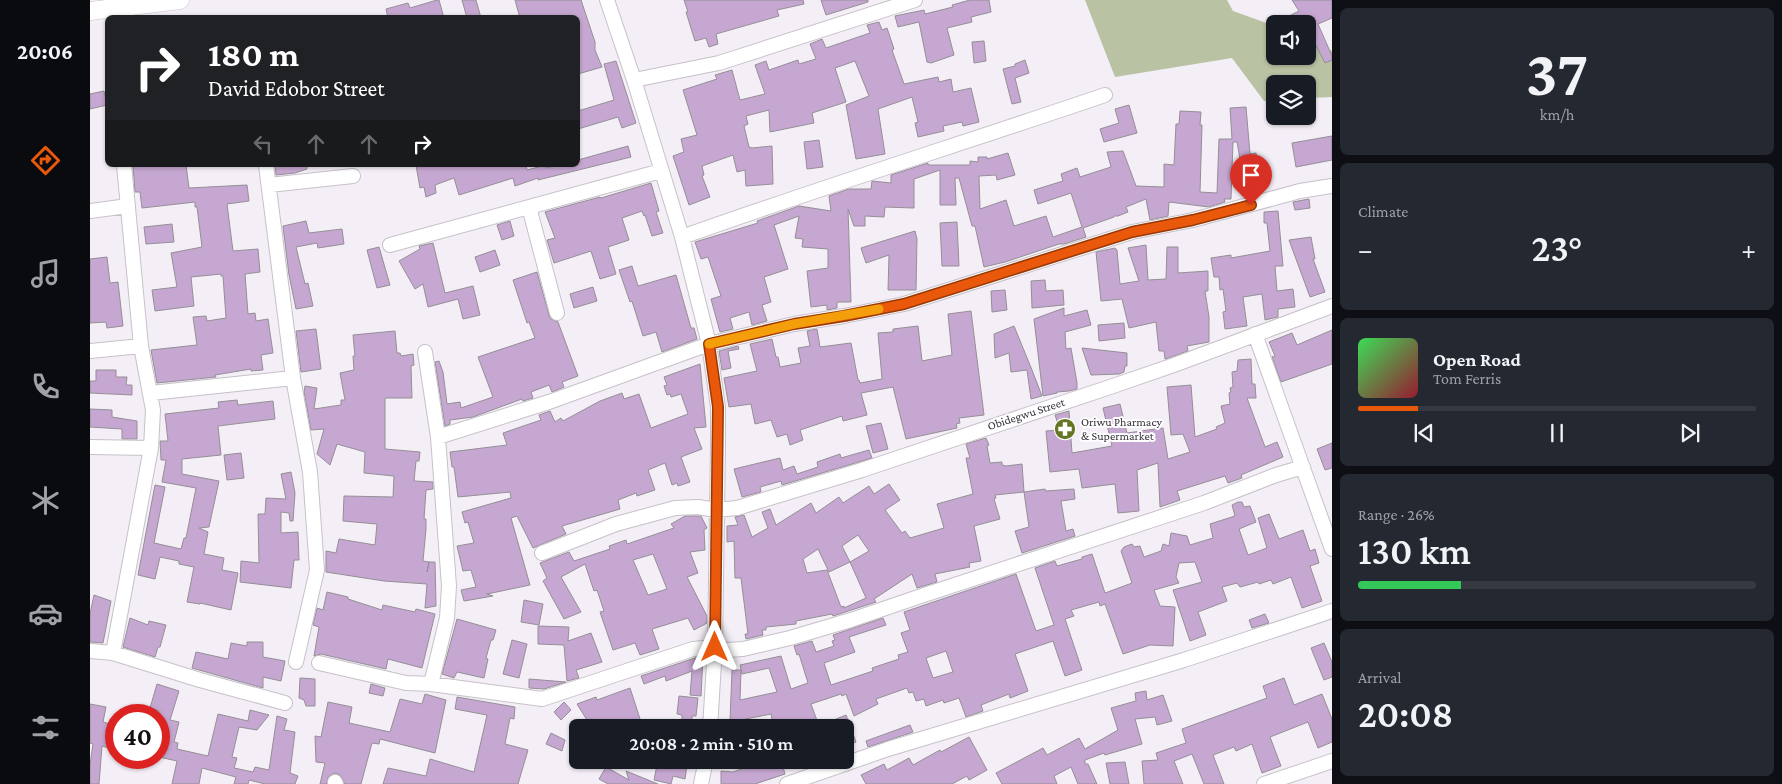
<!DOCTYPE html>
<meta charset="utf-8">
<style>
:root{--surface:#171b24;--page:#242831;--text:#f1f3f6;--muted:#9ea1a6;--line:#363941;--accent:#ea580c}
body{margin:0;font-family:"Crimson Pro",serif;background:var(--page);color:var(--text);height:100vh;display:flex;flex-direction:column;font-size:19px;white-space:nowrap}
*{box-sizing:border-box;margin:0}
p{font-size:16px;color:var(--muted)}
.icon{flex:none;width:28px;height:28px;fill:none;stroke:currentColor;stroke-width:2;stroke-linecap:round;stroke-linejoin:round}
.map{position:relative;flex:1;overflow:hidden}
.details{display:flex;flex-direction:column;gap:8px;padding:8px;background:#0d0f14;width:450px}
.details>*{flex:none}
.banner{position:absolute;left:15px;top:15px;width:475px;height:152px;border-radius:8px;box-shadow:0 1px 4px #0004;background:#202124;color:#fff;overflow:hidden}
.controls{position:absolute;left:1176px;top:15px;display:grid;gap:10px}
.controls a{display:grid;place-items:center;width:50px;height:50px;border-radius:8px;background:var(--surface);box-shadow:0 1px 4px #0004;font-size:25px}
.speed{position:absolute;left:15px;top:704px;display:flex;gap:10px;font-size:25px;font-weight:700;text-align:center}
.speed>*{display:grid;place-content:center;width:65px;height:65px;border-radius:50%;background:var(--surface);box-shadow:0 1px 4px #0004;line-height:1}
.speed .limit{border:8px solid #d22;background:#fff;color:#111}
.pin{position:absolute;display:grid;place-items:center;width:42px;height:42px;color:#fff;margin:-51px -21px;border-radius:50% 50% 50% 0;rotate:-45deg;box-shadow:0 0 5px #0007}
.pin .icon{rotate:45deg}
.me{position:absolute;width:55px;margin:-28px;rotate:0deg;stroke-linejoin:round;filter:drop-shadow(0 0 4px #0008)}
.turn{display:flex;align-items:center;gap:18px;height:105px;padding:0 20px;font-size:22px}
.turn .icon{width:65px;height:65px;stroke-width:2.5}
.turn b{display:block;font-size:35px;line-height:42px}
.lanes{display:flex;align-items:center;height:48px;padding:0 20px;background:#0003;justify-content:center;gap:25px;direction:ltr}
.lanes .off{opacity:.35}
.big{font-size:38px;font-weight:600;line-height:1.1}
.details .widget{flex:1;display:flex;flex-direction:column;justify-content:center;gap:8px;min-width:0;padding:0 18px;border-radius:8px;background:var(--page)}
.details .dial{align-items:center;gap:0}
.dial b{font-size:65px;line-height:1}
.song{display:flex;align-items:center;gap:15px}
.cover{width:60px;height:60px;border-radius:8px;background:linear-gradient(135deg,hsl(130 70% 55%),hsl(350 70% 35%))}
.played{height:5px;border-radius:2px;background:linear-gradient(90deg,var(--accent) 15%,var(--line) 15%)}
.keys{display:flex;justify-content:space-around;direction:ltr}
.heat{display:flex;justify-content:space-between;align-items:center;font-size:28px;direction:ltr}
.charge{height:8px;border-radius:4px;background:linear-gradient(90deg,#34c759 26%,var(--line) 0)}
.trip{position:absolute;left:479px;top:719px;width:285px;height:50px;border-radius:8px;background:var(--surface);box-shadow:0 1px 4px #0004;font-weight:600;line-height:50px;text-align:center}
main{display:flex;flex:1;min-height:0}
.tabs{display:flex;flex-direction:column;width:90px;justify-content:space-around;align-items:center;background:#090b0e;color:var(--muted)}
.tabs .icon{width:35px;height:35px}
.tabs .selected{color:var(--accent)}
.tabs b{font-size:22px;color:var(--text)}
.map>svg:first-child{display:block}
.green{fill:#bac2a4}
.building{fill:#c6a7d1;stroke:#948f96;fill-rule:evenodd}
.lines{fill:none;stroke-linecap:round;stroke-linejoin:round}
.minor-casing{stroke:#c7c1c9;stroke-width:16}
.major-casing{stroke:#c7c1c9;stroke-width:19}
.minor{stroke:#fff;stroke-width:14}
.major{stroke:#fff;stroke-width:18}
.route-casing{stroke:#983908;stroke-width:12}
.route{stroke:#ea580c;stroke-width:9}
.slow{stroke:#f59e0b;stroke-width:9}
.labels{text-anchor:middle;stroke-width:4;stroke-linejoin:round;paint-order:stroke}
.street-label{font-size:12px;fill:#353235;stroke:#fefdff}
.poi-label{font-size:12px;fill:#353235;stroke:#fefdff;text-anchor:start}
</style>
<main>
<nav class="tabs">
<b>20:06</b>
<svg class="icon selected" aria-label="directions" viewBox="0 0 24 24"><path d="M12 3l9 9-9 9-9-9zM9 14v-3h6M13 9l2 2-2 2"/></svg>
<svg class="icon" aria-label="music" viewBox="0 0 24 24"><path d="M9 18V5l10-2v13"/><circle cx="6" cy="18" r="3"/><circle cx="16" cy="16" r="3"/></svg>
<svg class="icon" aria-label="phone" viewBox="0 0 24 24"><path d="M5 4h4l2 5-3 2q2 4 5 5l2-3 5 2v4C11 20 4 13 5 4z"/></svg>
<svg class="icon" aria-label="climate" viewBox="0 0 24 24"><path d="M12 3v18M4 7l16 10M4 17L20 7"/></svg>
<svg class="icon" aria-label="car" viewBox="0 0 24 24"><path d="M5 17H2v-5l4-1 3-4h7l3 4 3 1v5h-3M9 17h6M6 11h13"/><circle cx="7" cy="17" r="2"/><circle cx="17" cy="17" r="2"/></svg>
<svg class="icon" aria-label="filters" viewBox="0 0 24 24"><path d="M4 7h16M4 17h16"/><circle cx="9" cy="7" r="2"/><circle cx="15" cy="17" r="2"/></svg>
</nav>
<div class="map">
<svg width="1242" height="784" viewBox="0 0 1242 784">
<rect width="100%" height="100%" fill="#f4eef6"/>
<path class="green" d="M995,0H1137L1143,11L1185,26V56H1218V38L1226,41L1242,51V97L1218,98V84H1185V101H1174L1142,58L1025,77Z"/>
<path class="building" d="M347,0H349L354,18H298L296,9L318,3L320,8Z
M372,0H386L391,18H377Z
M425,0H491L505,42V50L512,67L488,74V18H430Z
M594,0H713L714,4L687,10L689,16L626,34L628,44L619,47L616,38L605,41L596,12H598Z
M731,0H778V2L736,15Z
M880,0H899L901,12L881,17L882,22L857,28L864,55L841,63L837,62L829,22L808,27L805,16L834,10L835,14L863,7L862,5Z
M1202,0H1242V18L1228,24L1242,56V60L1235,63L1219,32L1218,24H1183L1209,11Z
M789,22L792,30L797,28L804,49L802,50L814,84L848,77L849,82L861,79L863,92L881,88L889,122L873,126L872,122L853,126L854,131L828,137L825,123L828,122L822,97L788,109L795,154L766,159L756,105L779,96L765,61L745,68L756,102L722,113L724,123L680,132L679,110L656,116L658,124L654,126L659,147L662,148L682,146L683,184L656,186L655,170L647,172L643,155L612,166L614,175L612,176L620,197L599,205L583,156L594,152L591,139L607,135L593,90L627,79L625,75L642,70L650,100L675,94L665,65L676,61L679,70L708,60L709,64L726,59L720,44L732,39L736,48L780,33L777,25Z
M894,41L896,61L884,63L882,42Z
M935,60L939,73L925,78L931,102L922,104L913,69L925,66V64Z
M526,61L546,123L532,128L528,117L488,129V111L524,100L514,64Z
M14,91L17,105L0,109V94Z
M1039,105L1047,133L1014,142L1010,129L1029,123L1025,109Z
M1156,107L1160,154L1166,153L1173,190L1156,193L1147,142H1143L1141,199H1134L1135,202L1119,207L1079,202L1078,216L1060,220L1056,199L1036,207L1038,212L1028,216H1024V217L993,228L996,237L974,244H969L915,262L894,267L885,226H882L869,178H865L866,205H850V170L824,179V208L795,207L794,217L775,216V226H764L758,209L761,302H747V308L737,310V305L721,307L717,271L738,268V249L712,247L713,239L705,238L709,216L684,225L698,269L674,277L681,302L672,305L677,321L662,325L659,312L640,318L643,329L630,332L621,299L631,296L618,257L611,259L605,242L668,223L667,221L709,206L741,211L739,196L759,189H781L782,181L801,183V175L838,163V165H880V161L888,162V157H897V159L918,153L925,175L907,180L906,175L889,176L890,209L916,200L924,226L956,216L963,237L992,227L981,193L948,204L944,190L973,181L971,174L987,168L990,177L1021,167L1017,152L1033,151L1046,186L1074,187V164L1084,165L1086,124H1089L1090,111L1111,112L1110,125H1112L1110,192L1127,193L1129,139H1142L1140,108Z
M1242,136V160L1206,167L1202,143Z
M729,140L733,167L717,169L714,142Z
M538,146L541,157L448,180V178L425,186L423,178L369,195L364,178L345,185L346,193L336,197L334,187L330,188L326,165H436L437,170L456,165V168L467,165H488V160Z
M43,165H96L99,188L157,185L159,201L137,204L143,251L168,249L170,272L155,274L158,314L165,313L166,321L178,319L183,353L171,355L173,370L161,371V369L125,375L126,377L67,383L61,350L107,345L103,317L116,316L117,321L136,318L133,276H131V274L101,277L104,306L65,311L62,290L87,287L81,253L112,247L107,207H105V202L52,208L50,192H45Z
M185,165H217V169L205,173L186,175Z
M561,183L569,211L566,212L573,233L562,236L555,215L554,216L552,211L532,218L539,240L518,247L526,274L510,279L501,251L464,263L457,240L465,238L455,212L510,197L511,198Z
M1219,199L1220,208L1205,210L1203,202Z
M1188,211L1193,266H1185L1187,291L1203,289L1205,307L1188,309V317L1175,320L1172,294L1153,297L1157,326L1135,329L1133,312L1136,311L1133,289L1130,290L1129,277H1124L1121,258L1141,255V258L1180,251L1177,223H1174V212Z
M216,221L219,233L252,229L254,244L228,248L227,243L206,247L215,284L218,283L223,306L206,309L199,275L193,226Z
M420,221L424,236L412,240L407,225Z
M867,222L869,266H852L850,223Z
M82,224L84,242L56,244L54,227Z
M825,231L827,239L826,290H798L799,255L776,263L771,248Z
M1221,237L1225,259H1223L1235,292L1220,297L1199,240Z
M343,243L355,293L383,286L390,315L373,319L368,299L338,307L333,284L325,289L309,261L330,249L329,246Z
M1056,245L1058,280L1076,279L1077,247H1088V273L1118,271V291H1115L1119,317V342L1097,346L1098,351L1075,359L1074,351H1069L1066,322L1039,328L1032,299L1011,301L1006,252L1025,248L1027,250L1030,284L1049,281L1038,248Z
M289,247L300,285L287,288L277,250Z
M405,250L410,265L390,272L385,257Z
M17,257L20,283L28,282L33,326L17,328L16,322L0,323V259Z
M542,266L548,286L586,275L601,328H604L607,339L572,352L566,332L553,336L542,301L540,302L529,270Z
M447,272L459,315L461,319L468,322L488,376L472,382L474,387L462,392L459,385L441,392L443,398L433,401L432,399L383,417L360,420V424L355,426L345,362L349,361L353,372L357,404L370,402L371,408L403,397L388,357L445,338L439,322L437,323L423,280Z
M955,280L956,291L973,290L974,305L942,308L941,281Z
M503,287L507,301L484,308L480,294Z
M915,290L917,310L902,312L901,291Z
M974,308V316L997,310L1001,325L975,332L976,349L981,348L987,383V389L979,391L967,392V393L953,396L944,319Z
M881,311L894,415L869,418L870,423L866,424L867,428L816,439L803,387L771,393L777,415L753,421L752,416L710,430L713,440L700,445L697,434L687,437L681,420L665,424L661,404L639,407L634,378L667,371L660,344L682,339L686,357H688L690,367L711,363L708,348L720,346L717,331L727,329L730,347L761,343L768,380H769L770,383L792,379L788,333L803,332V329L828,326L832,361L862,355L858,314Z
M1034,323L1035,338L1009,341L1008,325Z
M924,326L942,370L952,396L941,399L937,370L921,372L919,353L905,358L904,334Z
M226,329L231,369L211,372L206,331Z
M1242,330V364L1191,382L1182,357L1185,356L1179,342L1202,333L1207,345Z
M305,331L307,353H310L311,356L323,354L324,365L321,366L322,398H295V449L330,452L329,461H326L324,481L343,482V489L336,490L334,519H336V529L333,561L339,562L337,572L339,562H345L346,606L335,608L337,584L294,581L236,572V551L246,553L249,539L285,545L287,524L253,521L254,496L303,497L304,476L274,473L275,452L247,444L240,465L227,454L234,429L221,430L214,392L215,386L227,388L224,409L251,405V400H255L250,373L264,370L263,356H265L263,335Z
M648,346L649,349L638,351L641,368L632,370L629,351Z
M992,348L1037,353V366H1035L1034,372L1029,374L1001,375Z
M1161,359L1162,384H1165L1166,398H1157L1175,447L1187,442L1193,457L1151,475L1152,478L1138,483L1135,476L1087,491L1090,500L1070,507L1068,463L1047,470L1049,511L1028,513L1025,484L992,488L989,469L960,472L956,431L970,430L965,415L979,411L982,453L1022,446L1013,408L1030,404L1037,433L1073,428L1078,459L1100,452L1093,434L1081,435L1077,387L1101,385L1105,437L1127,429L1126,427L1135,423L1131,406L1140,404L1139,393L1141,392L1140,388L1143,387L1142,372L1147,371L1148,360Z
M610,364L616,427L604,428L612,449L591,457L600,482L588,486L587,483L582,485L575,463L558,470L565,490L547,496L546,493L528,500L530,509L472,526L476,534L443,548L427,516L421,518L440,585L397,594L403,596L374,601L371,590L386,587L381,570L373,571L367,546L384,543L378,522L375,523L372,512L421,498L420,492L368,497L364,467H362L360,452L417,445L413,433L451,420L449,415L460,411L465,422L471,418L473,421L510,401L532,393L534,399L549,394L561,428L598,414L591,394L581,397L580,394L577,395L574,386L577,385L574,377Z
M6,370H26V377H37L36,385H42V395L0,393V381H6Z
M147,400L148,405L183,401L185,419L128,426L131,455L92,459V474L129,481L119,527L109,528L118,532L114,554L134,558L132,570L148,573L141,610L110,603V604L97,602L104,567L89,564V561L70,557L65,579L48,575L65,485L75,487L64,543L91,549L94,538H96L106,488L72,482L76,460H71L70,441H78L75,414L129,408L128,402Z
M0,409L22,410V417L47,421V439H32V429L0,427Z
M791,423L798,449L783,453L776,426Z
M896,438L899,445L897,446L900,463L912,462V465L916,466L932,464L934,492L905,495L906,498L904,499L910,519L884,526L891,561L879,563L880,567L845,574L847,582L827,588L822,574L784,599L786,602L743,616L742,614L706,621V624L676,627V630H672L673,635L656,639L655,634H658L651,578H645L644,541L637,542V526L648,525L645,517L654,515L662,537L678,528L672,512L680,509L686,525L721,503L726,513L749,497L753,503L779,486L784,494L799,484L810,500L795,510L812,533L815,531L820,538L854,528L847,504L883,494L876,458H880L876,444ZM768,535L779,551L760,562L776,598L754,608V606L751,607L737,570L717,573L713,559L728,549L739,572L760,562L752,546Z
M1242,443V468L1235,470L1227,449Z
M779,450L782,458L692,485L691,481L670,487L671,492L652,497L644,469L690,458L693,470L704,466L707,474L728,467L727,462L750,454L751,458Z
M151,453L154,478L137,480L134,455Z
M201,472L205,493L203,521H200L199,513L191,512V533L208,532L209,560H204L201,588L150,582L151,561L169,563L168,514H175L176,498L196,499L191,474Z
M955,489L956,491L984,489L985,499L971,501L976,531L983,529L985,536L932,553L925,531L939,527L934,492Z
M1148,502H1152L1154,507L1160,506L1166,522L1149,529L1158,555L1177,548L1168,518L1179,514L1189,539L1213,530L1220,551L1225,549L1229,563L1220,566L1232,601L1212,608L1201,577L1183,584L1181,580L1169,584L1168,582L1150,587L1147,583L1132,587L1137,601L1108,612L1116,635L1100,641L1083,590L1112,582L1105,562L1089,563L1086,577L1089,583L1064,590L1070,606L1085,607L1083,646L1060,645L1033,654L1015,604L1010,606L1009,602L981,610L984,616L975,619L992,670L975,676L963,641L925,654L938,691L920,698L919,694L891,705L893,711L876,717L869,698L854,703L853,700L836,706L834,699L826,701L823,692L819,693L817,688L786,699L788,704L764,716L756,694L752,696L751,694L721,704L729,726L756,715L766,742L755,746V728H715L712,722L684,728L681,714L646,721H640L642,670H651L650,700L687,692L679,668L652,674L650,665L691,656L701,689L718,683L709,654L707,655L704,646L722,641L726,652L744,646L742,641L745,640L743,635L793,618L796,625L759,637L765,652L734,663L741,685L783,671L782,668L809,659L808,655L818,652L811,633L820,630L814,612L926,574L946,631L964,625L945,568L965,561L967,566L992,559V557L1002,554L1015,593L1042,583L1031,551L1034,547L1042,544L1044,547L1050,546L1054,557L1071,551L1073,544L1079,546L1081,533L1097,536L1100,545L1123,538L1120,524L1145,516L1142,505ZM856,651L863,672L843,678L836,658Z
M595,516H611L617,528L614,530L615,550L600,552L608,573L597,577L617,616V623L604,630L598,618L562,629L569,649L550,655L545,643L523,650L510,612L514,611L507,590L504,591L495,564L471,577L491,612L474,619L453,581L457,578L450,563L479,552L484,561L520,549L519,546L536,540L537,544L584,528L581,524ZM563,554L577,589L558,595L543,560Z
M237,592L258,597V599L292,610L293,605L325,612L326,609L345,614L332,668L298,659L296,669L231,654L224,656L229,627L223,625L227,608L233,610Z
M4,595L21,601L13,643L0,642V614Z
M434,600L453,604L449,625L431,622Z
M1175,614L1179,623L1162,628L1159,620Z
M40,618L58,625L59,621L76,625L70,647H68L65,657L33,647Z
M367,619L406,630L403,640H401L396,658L398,659L394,678L367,672L364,678L352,674Z
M448,626L479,627L478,641L501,633L512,662L486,670L489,678L477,681L474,645L448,644Z
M422,640L437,644L429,678L413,674Z
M157,642H173V657L195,661L191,681L173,677V688L102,668L106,652L138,659L141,643L157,646Z
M1234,643L1242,662V677L1234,680L1221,648Z
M613,657L611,696L600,695L602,671L576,681L575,676L554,684L551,676L605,658Z
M210,678L225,679V706H216L214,700L209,698Z
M1194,678L1204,705L1232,694L1242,719V742L1228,748L1218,722L1180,737L1191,766L1172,773L1162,744L1146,751L1144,747L1123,755L1134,784H1114L1102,754L1084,761L1093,784H1054L1052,761L1068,760L1066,753L1096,743L1092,729L1177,698L1173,686Z
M439,679L476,682L454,689L439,688Z
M67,684L89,691L80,720L89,722L84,742L88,743L87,749L118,756L128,714L158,721L160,710L179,715L167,730L149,727L142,757L147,758L144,768L163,772L165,767L179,770L187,716L197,719L194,730L205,732L200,773L208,776L205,784H175L159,780L158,784H144L146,777L112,768L109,784H82L87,761L69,757V711L60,708Z
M281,684L295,688L293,696L279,693Z
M540,688L553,728H502L487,704L506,697L507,700Z
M1056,691L1057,700L1073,695L1082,721L1067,725L1065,717L1045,719L1052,744L1015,755L1014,753L995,760V764H998L1007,784H988L981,767L964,776L967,784H912L906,773L953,748L957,755L989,738L995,749L1028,730L1021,708L1046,701L1045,693Z
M335,694L356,700L345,753L290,739L289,744L282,743L271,784H255L250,775L245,773L238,777L237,784H230L235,763L226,762L225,736L231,737L238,702L262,707L259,723L300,732L310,699L332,704Z
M589,696L608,698L606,716H602V728H592V715L587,714Z
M367,697L425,707L424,719L420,718L415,744L438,750L428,784H293L298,768L336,776L340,759L384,772L397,715L365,709Z
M474,702L481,710L471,720L464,712Z
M0,704L16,707L13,722L24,725L19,748L12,746L9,784H0V765L3,744L0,743Z
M820,725L823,732L778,747L776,741Z
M461,733L475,740L472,751L456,744Z
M879,737L897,770L879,780L877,776L862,784H776L771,775L794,764L797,770L819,758L823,765L850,750L851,752Z
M568,760L597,765L595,779L583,776L581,784L564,780Z
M671,760H691L695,774L665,784H631V771L643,772L671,762Z
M1035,762L1039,784H1020L1016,763Z
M516,767L539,780L536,771L568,784H518L509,779Z"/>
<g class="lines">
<g class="minor-casing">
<path id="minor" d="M517,0L544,80L592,237L619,344L628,407V446L625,647L620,728
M544,80L629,63L825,0
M176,165L203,378L220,472L227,570L206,662
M179,185L263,176
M439,207L467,313
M0,211L38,206
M592,237C732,187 874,143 1015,95
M300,245L571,171
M1165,334L1242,549
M0,351L51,346
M335,352L348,437L359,586L357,618L341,684
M61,393L203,378
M348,437L459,402L619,344L704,324L754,316L814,304L1042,232L1103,220L1210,191L1242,186
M0,447L61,448
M452,553L526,524L585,508L608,507L626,510L647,508L772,470L1023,386L1084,365L1242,306
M0,651L23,653L110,680L195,703
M23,653L61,448L63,410L51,346L34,165
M229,663L316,683L341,684L452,699L603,649L625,647L637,650L653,649L700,638L761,620L828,597L1114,503L1186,475L1213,467
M245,782L246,784
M611,784L616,760
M697,784L798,749L1094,660L1242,611
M1174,784L1242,761"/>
</g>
<g class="major-casing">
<path id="major" d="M0,11L90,0"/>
</g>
<use href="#minor" class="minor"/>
<use href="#major" class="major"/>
</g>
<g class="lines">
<g class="route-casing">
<path id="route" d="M625,647L628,407L619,344L704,324L754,316L814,304L1042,232L1103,220L1161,205"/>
</g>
<use href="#route" class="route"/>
<path class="slow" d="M619,344L704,324L789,309"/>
</g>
<defs>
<g id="pharmacy-disc" transform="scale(1.125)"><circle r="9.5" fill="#647523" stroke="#fefdff"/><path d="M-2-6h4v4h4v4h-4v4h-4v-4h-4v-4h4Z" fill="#fff"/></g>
</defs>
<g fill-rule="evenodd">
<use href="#pharmacy-disc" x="975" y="429"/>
</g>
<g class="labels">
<g class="street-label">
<text transform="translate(936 414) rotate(-18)" y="4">Obidegwu Street</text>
</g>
<g class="poi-label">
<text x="991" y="426">Oriwu Pharmacy<tspan x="991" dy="14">&amp; Supermarket</tspan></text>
</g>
</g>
</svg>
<div class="controls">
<a><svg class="icon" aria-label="sound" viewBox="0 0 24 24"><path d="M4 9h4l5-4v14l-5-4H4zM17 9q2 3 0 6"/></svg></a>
<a><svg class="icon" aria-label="layers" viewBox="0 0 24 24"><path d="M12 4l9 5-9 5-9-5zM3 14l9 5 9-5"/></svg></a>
</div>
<div class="speed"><div class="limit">40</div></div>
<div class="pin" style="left:1161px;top:205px;background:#d93025"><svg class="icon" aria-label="arrive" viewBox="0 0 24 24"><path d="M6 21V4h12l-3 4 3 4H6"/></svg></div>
<svg class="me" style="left:625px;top:647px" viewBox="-20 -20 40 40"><path d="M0-17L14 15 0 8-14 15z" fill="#ea580c" stroke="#fff" stroke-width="4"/></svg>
<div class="trip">20:08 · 2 min · 510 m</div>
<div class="banner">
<div class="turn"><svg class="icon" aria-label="right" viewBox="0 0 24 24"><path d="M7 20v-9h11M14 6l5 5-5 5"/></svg><div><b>180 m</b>David Edobor Street</div></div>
<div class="lanes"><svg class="icon off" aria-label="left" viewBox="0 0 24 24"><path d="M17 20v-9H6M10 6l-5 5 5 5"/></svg><svg class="icon off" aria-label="ahead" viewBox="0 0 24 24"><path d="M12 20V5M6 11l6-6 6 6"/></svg><svg class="icon off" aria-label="ahead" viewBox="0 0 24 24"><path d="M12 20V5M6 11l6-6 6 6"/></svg><svg class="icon" aria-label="right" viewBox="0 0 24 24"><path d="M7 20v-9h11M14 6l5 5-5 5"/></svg></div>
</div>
</div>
<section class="details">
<div class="widget dial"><b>37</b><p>km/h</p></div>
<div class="widget"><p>Climate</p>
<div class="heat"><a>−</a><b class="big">23°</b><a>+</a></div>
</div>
<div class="widget">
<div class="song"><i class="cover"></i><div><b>Open Road</b><p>Tom Ferris</p></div></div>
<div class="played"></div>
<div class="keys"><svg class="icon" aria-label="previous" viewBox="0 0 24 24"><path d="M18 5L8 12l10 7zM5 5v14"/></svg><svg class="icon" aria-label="pause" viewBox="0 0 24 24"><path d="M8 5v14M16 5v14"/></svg><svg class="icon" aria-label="next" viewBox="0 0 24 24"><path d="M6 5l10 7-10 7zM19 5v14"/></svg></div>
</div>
<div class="widget"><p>Range · 26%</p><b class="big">130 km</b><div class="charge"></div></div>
<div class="widget"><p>Arrival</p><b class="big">20:08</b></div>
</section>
</main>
